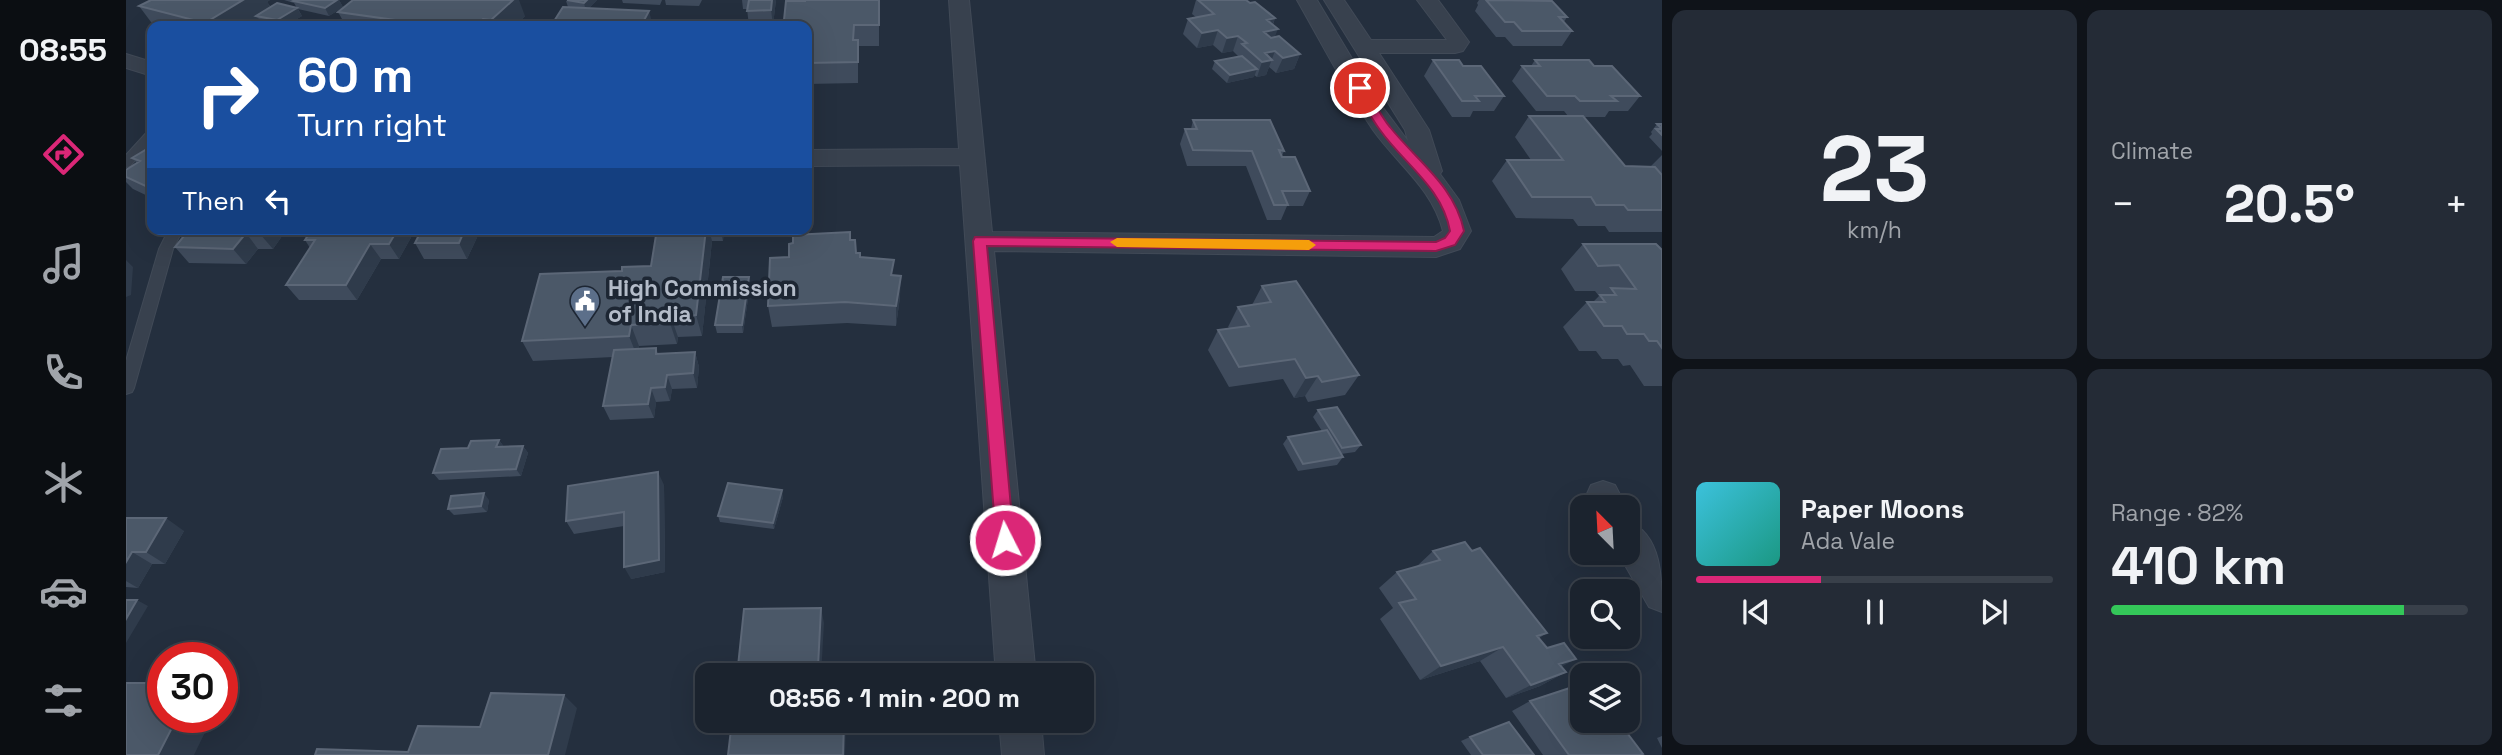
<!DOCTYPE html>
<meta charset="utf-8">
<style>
:root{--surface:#1b232e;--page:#242b36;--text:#f1f3f6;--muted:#a0a4aa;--line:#39404a;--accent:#db2777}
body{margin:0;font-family:"Space Grotesk",sans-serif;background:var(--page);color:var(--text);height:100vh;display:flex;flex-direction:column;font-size:26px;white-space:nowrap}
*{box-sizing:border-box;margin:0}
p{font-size:23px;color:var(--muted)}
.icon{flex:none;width:38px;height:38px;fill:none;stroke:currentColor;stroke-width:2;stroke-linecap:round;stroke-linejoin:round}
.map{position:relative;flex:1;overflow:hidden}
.details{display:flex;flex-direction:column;gap:10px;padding:10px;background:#0f1319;width:840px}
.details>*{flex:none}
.guide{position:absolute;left:21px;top:21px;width:665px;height:214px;border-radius:14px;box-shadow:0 7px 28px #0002,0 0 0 2px var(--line);background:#1a4fa0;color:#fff;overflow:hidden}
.needle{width:46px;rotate:336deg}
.buttons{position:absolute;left:1444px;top:495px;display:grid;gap:14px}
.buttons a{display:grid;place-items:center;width:70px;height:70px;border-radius:14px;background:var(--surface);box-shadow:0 7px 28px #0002,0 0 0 2px var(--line);font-size:35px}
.speed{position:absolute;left:21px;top:642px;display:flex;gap:14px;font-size:35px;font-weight:700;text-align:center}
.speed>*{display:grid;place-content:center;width:91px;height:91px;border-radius:50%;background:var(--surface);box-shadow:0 7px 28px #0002,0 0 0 2px var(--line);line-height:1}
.speed .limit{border:10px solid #d22;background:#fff;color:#111}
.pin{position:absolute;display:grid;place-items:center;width:60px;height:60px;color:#fff;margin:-30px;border:4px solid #fff;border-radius:50%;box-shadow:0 2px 7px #0007}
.me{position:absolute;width:77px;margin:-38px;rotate:355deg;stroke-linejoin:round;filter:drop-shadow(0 0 5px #0008)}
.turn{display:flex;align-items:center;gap:24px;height:147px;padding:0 35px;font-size:32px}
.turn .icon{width:91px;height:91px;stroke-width:2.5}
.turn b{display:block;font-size:49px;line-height:60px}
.then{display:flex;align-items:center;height:66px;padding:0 35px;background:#0003;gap:14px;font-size:26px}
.big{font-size:52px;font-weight:700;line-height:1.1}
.details .tile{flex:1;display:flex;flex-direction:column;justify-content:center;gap:10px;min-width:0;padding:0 24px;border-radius:14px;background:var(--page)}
.details .dial{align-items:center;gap:0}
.dial b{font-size:91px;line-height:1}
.song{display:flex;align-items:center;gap:21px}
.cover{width:84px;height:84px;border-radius:10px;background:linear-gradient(135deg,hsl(190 70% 55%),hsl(170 70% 35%))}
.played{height:7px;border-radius:4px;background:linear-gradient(90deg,var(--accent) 35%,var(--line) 35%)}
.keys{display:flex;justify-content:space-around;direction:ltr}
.heat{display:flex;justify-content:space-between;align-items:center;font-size:38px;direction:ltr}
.charge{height:10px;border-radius:5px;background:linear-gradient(90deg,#34c759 82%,var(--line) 0)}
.details .tiles{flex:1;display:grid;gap:10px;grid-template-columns:repeat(2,1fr)}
.trip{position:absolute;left:569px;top:663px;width:399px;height:70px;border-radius:14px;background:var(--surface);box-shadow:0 7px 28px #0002,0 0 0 2px var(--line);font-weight:700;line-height:70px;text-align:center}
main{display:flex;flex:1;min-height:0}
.menu{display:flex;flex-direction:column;width:126px;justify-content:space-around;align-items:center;background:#0b0e12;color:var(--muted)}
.menu .icon{width:49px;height:49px}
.menu .active{color:var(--accent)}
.menu b{font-size:32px;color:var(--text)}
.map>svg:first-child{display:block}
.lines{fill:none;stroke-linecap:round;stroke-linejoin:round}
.service-casing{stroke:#414a57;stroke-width:2}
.minor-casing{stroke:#414a57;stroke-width:2}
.service{fill:#38414e;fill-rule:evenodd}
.minor{fill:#38414e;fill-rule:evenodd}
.wall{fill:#3f4b5c}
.shaded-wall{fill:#2f3b4b}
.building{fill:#4b5868;stroke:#5c6777;stroke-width:2}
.route{fill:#db2777;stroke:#8e194d;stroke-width:2}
.slow{fill:#f59e0b}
.labels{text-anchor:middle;stroke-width:7;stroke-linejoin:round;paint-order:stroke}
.poi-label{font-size:23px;font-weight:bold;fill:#b4bcc9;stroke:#1d2633;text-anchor:start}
</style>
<main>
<nav class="menu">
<b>08:55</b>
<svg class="icon active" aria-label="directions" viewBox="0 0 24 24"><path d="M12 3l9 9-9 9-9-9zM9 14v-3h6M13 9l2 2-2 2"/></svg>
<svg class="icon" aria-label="music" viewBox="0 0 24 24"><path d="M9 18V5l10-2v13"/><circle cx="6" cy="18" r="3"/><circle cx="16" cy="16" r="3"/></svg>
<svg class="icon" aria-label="phone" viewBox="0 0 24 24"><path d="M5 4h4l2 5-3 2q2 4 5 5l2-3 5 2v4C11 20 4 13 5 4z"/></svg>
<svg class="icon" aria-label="climate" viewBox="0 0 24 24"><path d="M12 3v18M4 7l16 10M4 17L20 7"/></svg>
<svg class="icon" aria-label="car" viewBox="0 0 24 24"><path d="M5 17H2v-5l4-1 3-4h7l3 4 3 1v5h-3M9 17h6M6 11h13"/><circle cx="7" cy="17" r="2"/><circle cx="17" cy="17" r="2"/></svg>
<svg class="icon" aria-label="filters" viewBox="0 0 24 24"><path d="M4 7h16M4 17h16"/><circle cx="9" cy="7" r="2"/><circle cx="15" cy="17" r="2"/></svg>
</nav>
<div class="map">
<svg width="1536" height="755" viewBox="0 0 1536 755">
<rect width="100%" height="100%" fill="#242f3e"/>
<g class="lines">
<g class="service-casing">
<path id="service" d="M26,130V141L4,166L0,167V155L22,131Z
M43,229H57L47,249L8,388L6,392L0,394V361L33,249Z"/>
</g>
<g class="minor-casing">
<path id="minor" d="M823,0H843L866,232L1308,237L1317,231C1306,188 1272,165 1247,130C1219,89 1196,44 1171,0H1191L1249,97L1282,141L1279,130L1198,0H1218L1245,40H1321L1291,0H1312L1343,42L1337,51L1329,53H1253L1303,130L1316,171L1314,174L1333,200L1345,231L1334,249L1310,257L868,251L910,676H870L834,165L681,166V150L833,149Z
M0,54L26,62V76L0,68Z
M1477,481L1489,485L1501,508H1465L1460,496L1465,485Z
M1502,521C1536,535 1536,578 1536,612L1523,607L1492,553H1502Z
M873,721H915L918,755H876Z"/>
</g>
<use href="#service" class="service"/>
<use href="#minor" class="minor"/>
</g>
<path class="wall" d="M25,0H144L141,2L145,7L171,8L168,3L158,0H213L217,7L203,16L172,9L176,16L159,26H147L135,24L133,19L121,26H28L13,6Z
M471,0L463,8L442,7L440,1Z
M496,0H536L534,5L497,3Z
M539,0H576L573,6L540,5Z
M616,0H650L647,25L623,26L621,9H617Z
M753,0V46H732V83L681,84V26H659L658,20Z
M1070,0H1120L1149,18L1147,25L1149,37L1174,54L1168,69L1150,73L1143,67L1140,75L1131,77L1128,75V77L1101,83L1086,69L1089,61L1112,56L1107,51L1096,53L1087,45L1071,48L1057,34L1062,19L1071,18L1066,14Z
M1353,0H1417L1441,17L1438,22L1446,31L1436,46H1387L1379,37H1370L1349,11L1352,5L1351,3Z
M212,12L399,16L389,26H220Z
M1307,60L1337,66L1378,96L1368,111H1347L1344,117H1326L1298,76Z
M1409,60L1468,66L1514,96L1502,111H1483L1479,117H1457L1499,166H1525L1536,155V232H1483L1479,226H1452L1447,219L1390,218L1366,181L1381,160H1405L1389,137L1403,116H1442L1438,111H1410L1386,81L1396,66H1405Z
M1067,120L1158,151L1156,156L1184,191L1177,206H1161L1155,220H1141L1120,166H1061L1054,144L1059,129H1065Z
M1531,124H1536V151L1523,137L1526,134L1525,132Z
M26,146V198L7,189L0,182V170L11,163L6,158Z
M161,229L147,249H132L120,264L63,263L49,247L58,236L54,231Z
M355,229L341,259H298L289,243Z
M531,229H598L597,241H586L576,336L552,337L551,344L513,346L512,349L530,348L532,354L569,352L573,367L571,388L546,389L544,401L530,402L528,418L484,420L477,406L487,357L407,361L396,341L496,271L525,266Z
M287,234L273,259H255L231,300H173L160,285L184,248L179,240Z
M724,240L730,253L734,257L768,275L774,297L770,326L721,323L646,327L642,306L663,257Z
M1457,244L1536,250V386H1518L1504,365L1497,366L1492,359H1476L1470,351H1453L1437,327L1461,302H1467L1473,296L1469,291H1449L1435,269Z
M624,285L617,333H591L589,325Z
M1136,286L1233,375L1219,395L1182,402L1179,396L1168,398L1157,379L1103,387L1082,350L1092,330L1103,328L1102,327L1112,307L1126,305Z
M1192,410L1235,445L1229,452L1215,454L1217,457L1211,465L1172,471L1157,444L1162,437L1196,431L1187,417Z
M373,440L378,447L397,446L402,453L395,476L313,480L307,473L342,448Z
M538,485L539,572L505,579L498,526L448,534L440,521Z
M657,497L648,529L594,522L592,516Z
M363,500L361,512L328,515L322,509Z
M0,518L58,531L39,564H26L12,588L0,587Z
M1307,551H1346L1421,633L1413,638L1440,672L1414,686L1380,698L1354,661L1294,680L1254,619L1267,608L1253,588L1271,572L1290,567Z
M1404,701L1514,755H1417L1386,711Z
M1536,736V748L1531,738Z
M1344,737L1408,755H1345L1335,741Z"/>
<path class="shaded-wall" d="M117,0H144L141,2L147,10L130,16L133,19L121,26H82L79,23Z
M211,0H213L217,7L203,16L199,8Z
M387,0H393L399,16L389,26H368L365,20Z
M461,0H471L460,11L458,3Z
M646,0H650L647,25L645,10Z
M171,8L176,16L159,26H155L151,20Z
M523,11L527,26H515Z
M1149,18L1144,31L1152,29L1146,44L1132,47L1141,20Z
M357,19L360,26H349Z
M1092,30L1087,45L1071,48L1076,33Z
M1112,36L1107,51L1096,53L1101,38Z
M1149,51L1140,75L1131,77L1139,53Z
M1174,54L1168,69L1150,73L1157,58Z
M1131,69L1128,77L1101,83L1104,75Z
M138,229H161L147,249L134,234Z
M272,229H284L287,234L273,259L263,244Z
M339,229H355L341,259L333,243Z
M580,229H583L586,241L576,336L570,315Z
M594,229H598L597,241Z
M120,233L132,249L120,264L107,249Z
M244,244L255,259L231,300L220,285Z
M0,260L7,267L5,295L0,297Z
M775,276L774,297L770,326V306Z
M623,277L624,285L617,333L616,325Z
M545,317L552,337L551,344L544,323Z
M505,325L513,346L511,356L503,336Z
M569,352L573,367L571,388L567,373Z
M541,375L546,389L544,401L539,387Z
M1192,376L1179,396L1168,398L1180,378Z
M525,388L530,402L528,418L522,404Z
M373,440L378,447H370Z
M397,446L402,453L395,476L390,469Z
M532,472L538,485L539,572L505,579L498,567Z
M656,490L657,497L648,529L647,523Z
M358,493L363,500L361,512L355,506Z
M40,518L58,531L39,564L20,552Z
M6,552L26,564L12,588L0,581V562Z
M11,600L22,606L0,643V619Z
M695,608L698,623L695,676L692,667Z
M1377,647L1354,661L1294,680L1315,666Z
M1450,659L1424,673L1433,664Z
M1440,672L1414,686L1380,698L1405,685Z
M438,695L451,708L439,755H422Z
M51,718H86L68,755H32Z
M718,721H720L719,755H717Z"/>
<path class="building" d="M25,0H117L79,23L13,6Z
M169,0H211L199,8L167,1Z
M227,0H387L365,20L357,19L349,26H310L294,24L292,26H269L276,21L212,12Z
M441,0H461L458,3Z
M623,0H646L645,10L621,11Z
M679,0H753V25H728L727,40H732V62L681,63V26H666L667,20H658L660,1H679Z
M1072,0H1120L1124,3L1129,2L1149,18L1141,20L1152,29L1138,32L1145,38L1153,36L1174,54L1157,58L1149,51L1139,53L1146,60L1136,62L1116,44L1121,43L1112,36L1101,38L1092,30L1076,33L1062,19L1088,14Z
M1360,0L1426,1L1441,17H1433L1446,31H1396L1388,22H1379Z
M151,3L171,8L151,20L130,16Z
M437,7L523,11L515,26H425Z
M1116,56L1131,69L1104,75L1089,61Z
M1307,60H1333L1337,66H1355L1378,96H1349L1353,101H1336Z
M1409,60H1463L1468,66H1486L1514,96H1485L1491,101H1454L1449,96H1421L1396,66H1414Z
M1403,116H1457L1499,166L1529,167L1536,175V210H1502L1498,205H1470L1465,197H1406L1381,160H1437Z
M1067,120H1144L1158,151L1153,150L1156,157H1169L1184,191H1156L1162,205H1148L1126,151L1067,150L1059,129H1071Z
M1531,124H1536V135L1530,129H1536Z
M26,146V189L0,177V170L14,161L6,158Z
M55,229H138L134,234L120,233L107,249L49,247L62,231H54Z
M186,229H272L263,244H244L220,285H160L189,240H179Z
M296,229H339L333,243H289Z
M531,229H580L570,315L545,317L544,323L505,325L503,336L396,341L414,274L496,271V267L525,266Z
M724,232V240H729L730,253H734V257L768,260L765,275L775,276L770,306L719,302L642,306L644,258L663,257V244L667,243V235Z
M1457,244H1530L1536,250V348L1531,341H1523L1518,334H1501L1496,326H1478L1461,302H1479L1474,295H1490L1485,288L1510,289L1493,265L1472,266Z
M597,277H623L616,325H589Z
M1170,281L1233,375L1196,382L1192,376L1180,378L1169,359L1113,367L1092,330L1123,326L1112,307L1145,302L1136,286Z
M530,348V354L569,352L567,373L541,375L539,387L525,388L522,404L477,406L488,350Z
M1211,407L1235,445L1216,448L1192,410Z
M1201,430L1217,457L1177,464L1162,437Z
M373,440L370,447L397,446L390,469L307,473L315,449L342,448L345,441Z
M532,472L533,560L498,567V512L440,521L442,486Z
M602,483L656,490L647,523L592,516Z
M358,493L355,506L322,509L325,496Z
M0,518H40L20,552H6L0,562Z
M1339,542L1346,551L1354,548L1421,633L1411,636L1421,648L1438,643L1450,659L1433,664L1440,672L1405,685L1377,647L1315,666L1273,603L1290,599L1271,572L1314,560L1307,551Z
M0,600H11L0,619Z
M695,608L692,667L720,668V676H611L618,609Z
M0,683H37V718H51L32,755H0Z
M1456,684V721H1492L1517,754L1514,755H1443L1404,701Z
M365,693L438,695L422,755H189L191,749L282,752L292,726L354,727Z
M606,721H718L717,755H602Z
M1383,722L1408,755H1357L1344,737Z"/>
<path class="route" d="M1230,86H1238C1247,99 1254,115 1264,127C1291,161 1329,186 1338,231L1329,245L1310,251L861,246L888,540L885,546L879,548L872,546L870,540L847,241L849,237L1310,242L1319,238L1324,231C1316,187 1278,164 1254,130C1244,117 1237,102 1228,88Z"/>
<path class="slow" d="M991,238L1183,240L1190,245L1183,250L991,247L984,242Z"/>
<defs>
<g id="civic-pin" transform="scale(1.575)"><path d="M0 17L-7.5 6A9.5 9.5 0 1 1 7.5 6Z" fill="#5c6f8a" stroke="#1d2633"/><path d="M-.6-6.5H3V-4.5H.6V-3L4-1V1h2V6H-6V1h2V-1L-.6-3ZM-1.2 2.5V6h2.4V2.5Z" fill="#fff"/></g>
</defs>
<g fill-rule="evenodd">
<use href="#civic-pin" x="459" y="301"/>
</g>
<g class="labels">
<g class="poi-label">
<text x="482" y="296">High Commission<tspan x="482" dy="26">of India</tspan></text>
</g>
</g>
</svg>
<div class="buttons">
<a><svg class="needle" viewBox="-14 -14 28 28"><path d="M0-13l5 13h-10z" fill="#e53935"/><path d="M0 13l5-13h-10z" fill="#a0a4aa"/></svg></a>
<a><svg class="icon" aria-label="search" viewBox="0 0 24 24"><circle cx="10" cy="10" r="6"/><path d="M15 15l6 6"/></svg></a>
<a><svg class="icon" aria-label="layers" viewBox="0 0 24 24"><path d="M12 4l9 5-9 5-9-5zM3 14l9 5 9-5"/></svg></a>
</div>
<div class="speed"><div class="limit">30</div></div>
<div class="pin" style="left:1234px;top:88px;background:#d93025"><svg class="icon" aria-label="arrive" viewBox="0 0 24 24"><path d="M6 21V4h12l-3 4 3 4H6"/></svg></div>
<svg class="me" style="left:879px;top:540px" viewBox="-20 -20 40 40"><circle r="17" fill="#db2777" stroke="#fff" stroke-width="3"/><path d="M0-11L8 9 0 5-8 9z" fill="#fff"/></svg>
<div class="trip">08:56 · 1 min · 200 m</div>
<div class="guide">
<div class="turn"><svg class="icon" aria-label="right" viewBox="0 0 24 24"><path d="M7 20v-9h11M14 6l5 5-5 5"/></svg><div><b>60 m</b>Turn right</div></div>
<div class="then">Then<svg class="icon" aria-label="left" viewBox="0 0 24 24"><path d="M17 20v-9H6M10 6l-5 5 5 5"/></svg></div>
</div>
</div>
<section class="details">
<div class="tiles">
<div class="tile dial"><b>23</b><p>km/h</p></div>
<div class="tile"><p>Climate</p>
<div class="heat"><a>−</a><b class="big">20.5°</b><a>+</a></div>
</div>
<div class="tile">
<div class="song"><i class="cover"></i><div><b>Paper Moons</b><p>Ada Vale</p></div></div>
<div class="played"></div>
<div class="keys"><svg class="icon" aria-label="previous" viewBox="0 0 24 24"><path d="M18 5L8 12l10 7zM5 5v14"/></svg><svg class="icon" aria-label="pause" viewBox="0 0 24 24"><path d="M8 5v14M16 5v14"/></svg><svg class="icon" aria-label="next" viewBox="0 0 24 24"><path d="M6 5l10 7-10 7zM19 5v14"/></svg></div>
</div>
<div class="tile"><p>Range · 82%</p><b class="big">410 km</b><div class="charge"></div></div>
</div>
</section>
</main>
